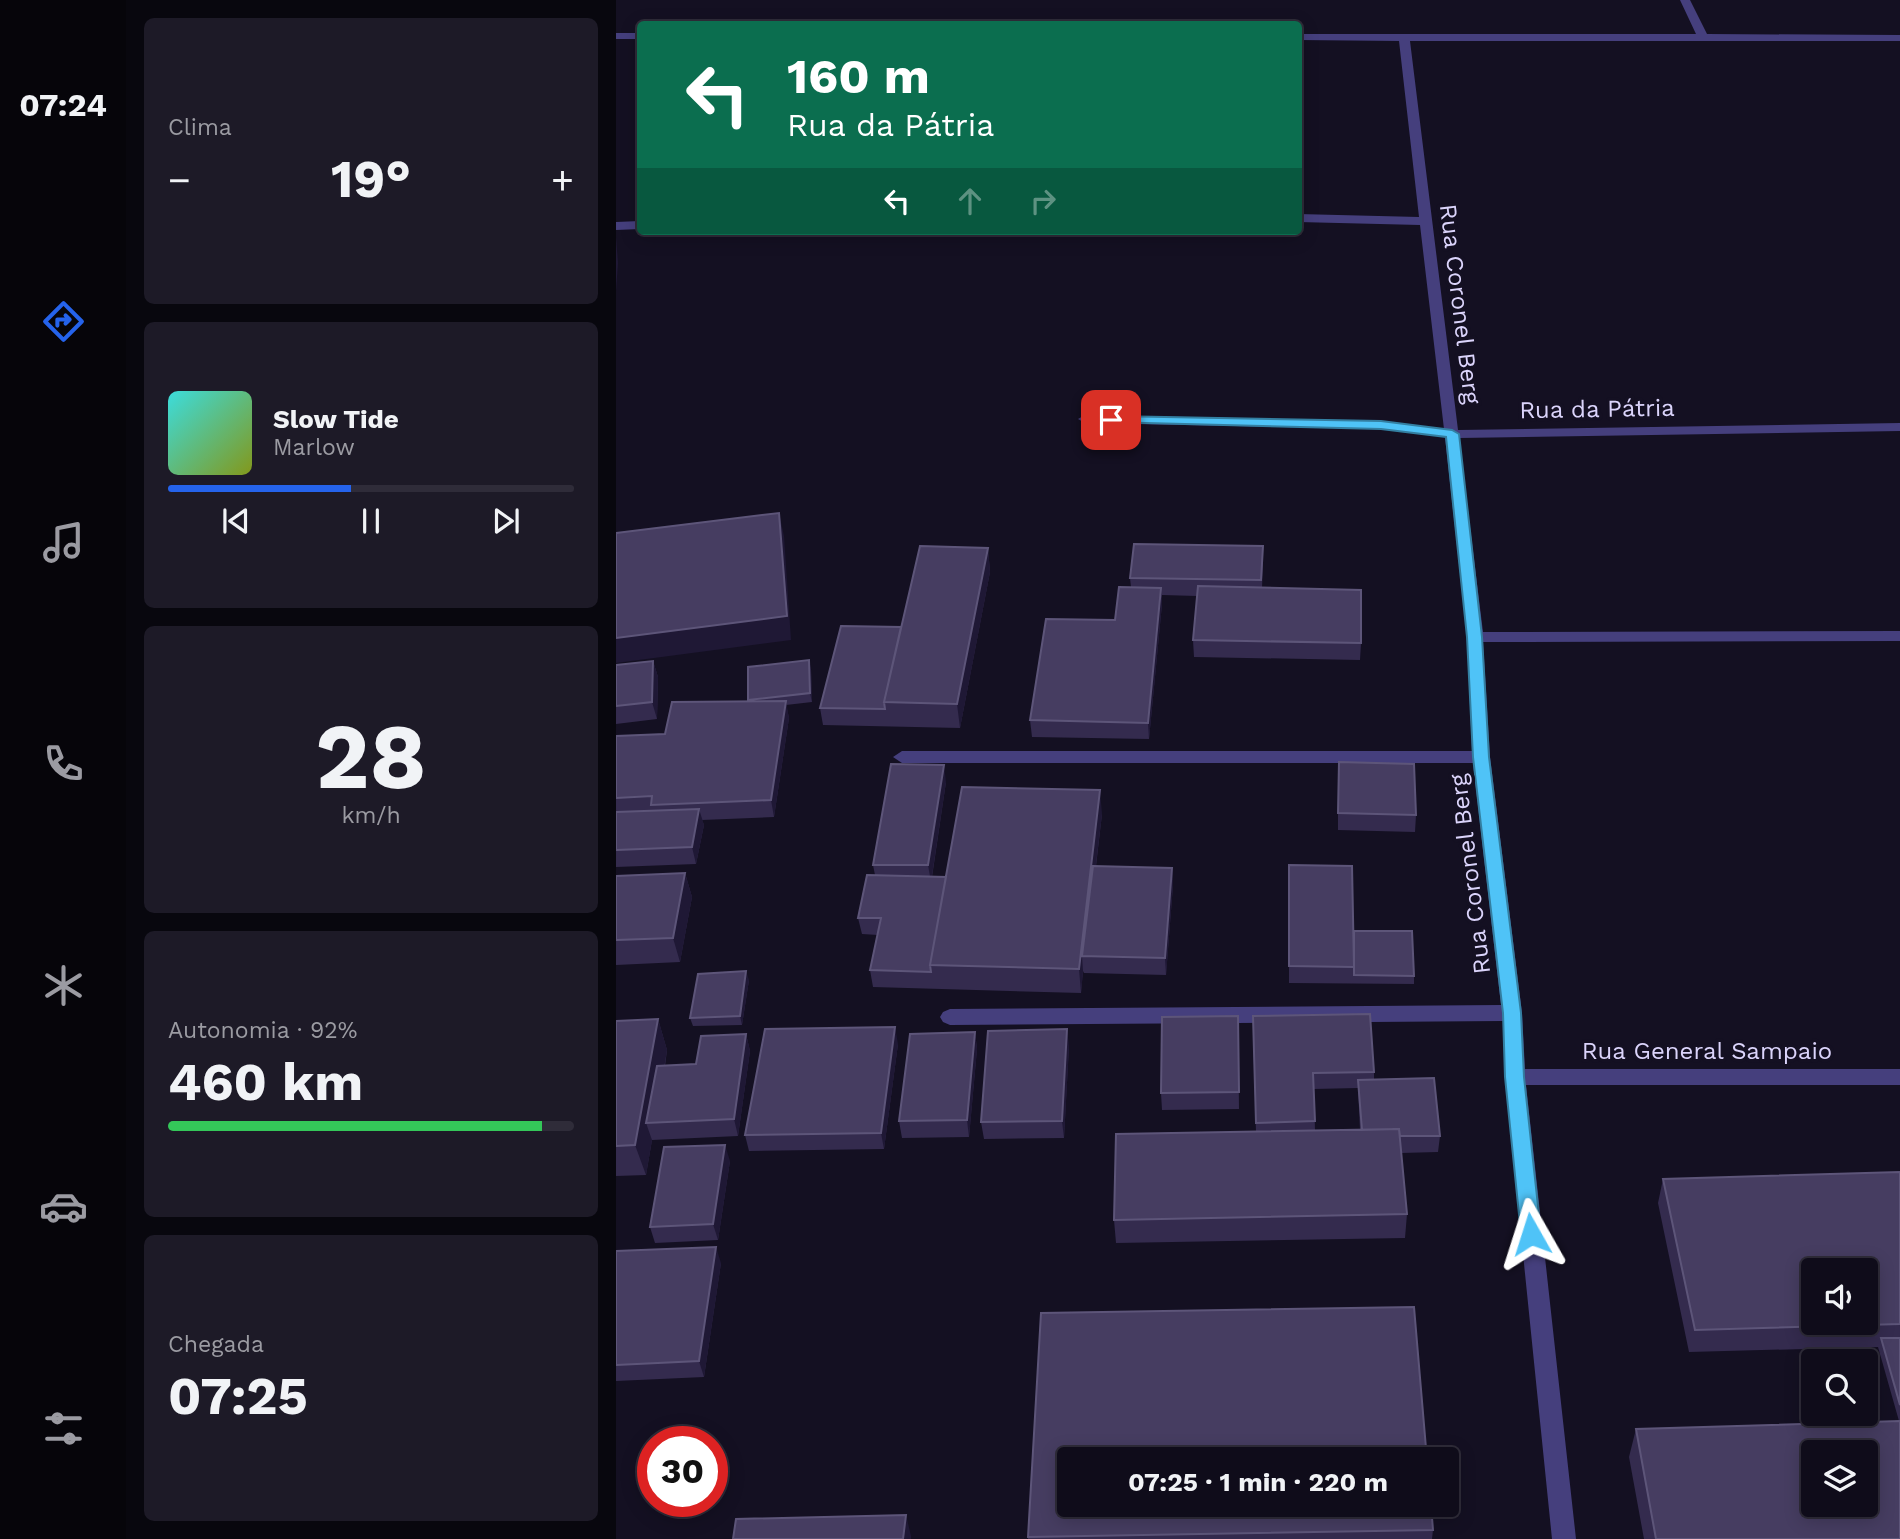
<!DOCTYPE html>
<html lang="pt">
<meta charset="utf-8">
<style>
:root{--surface:#0f0c1a;--page:#1d1a27;--text:#f1f3f6;--muted:#9b9ba2;--line:#2f2c39;--accent:#2563eb}
body{margin:0;font-family:"Work Sans",sans-serif;background:var(--page);color:var(--text);height:100vh;display:flex;flex-direction:column;font-size:26px;white-space:nowrap}
*{box-sizing:border-box;margin:0}
p{font-size:23px;color:var(--muted)}
.icon{flex:none;width:38px;height:38px;fill:none;stroke:currentColor;stroke-width:2;stroke-linecap:round;stroke-linejoin:round}
.map{position:relative;flex:1;overflow:hidden}
.drawer{display:flex;flex-direction:column;gap:18px;padding:18px;background:#08070e;width:490px}
.drawer>*{flex:none}
.banner{position:absolute;left:21px;top:21px;width:665px;height:214px;border-radius:7px;box-shadow:0 4px 18px #0003,0 0 0 2px var(--line);background:#0b6e4f;color:#fff;overflow:hidden}
.fabs{position:absolute;left:1185px;top:1258px;display:grid;gap:14px}
.fabs a{display:grid;place-items:center;width:77px;height:77px;border-radius:7px;background:var(--surface);box-shadow:0 4px 18px #0003,0 0 0 2px var(--line);font-size:35px}
.speed{position:absolute;left:21px;top:1426px;display:flex;gap:14px;font-size:35px;font-weight:700;text-align:center}
.speed>*{display:grid;place-content:center;width:91px;height:91px;border-radius:50%;background:var(--surface);box-shadow:0 4px 18px #0003,0 0 0 2px var(--line);line-height:1}
.speed .limit{border:10px solid #d22;background:#fff;color:#111}
.pin{position:absolute;display:grid;place-items:center;width:60px;height:60px;color:#fff;margin:-30px;border-radius:14px;box-shadow:0 4px 10px #0006}
.me{position:absolute;width:77px;margin:-38px;rotate:354deg;stroke-linejoin:round;filter:drop-shadow(0 0 5px #0008)}
.turn{display:flex;align-items:center;gap:24px;height:147px;padding:0 35px;font-size:32px}
.turn .icon{width:91px;height:91px;stroke-width:2.5}
.turn b{display:block;font-size:49px;line-height:60px}
.lanes{display:flex;align-items:center;height:66px;padding:0 35px;background:#0003;justify-content:center;gap:35px;direction:ltr}
.lanes .off{opacity:.35}
.big{font-size:52px;font-weight:700;line-height:1.1}
.drawer .tile{flex:1;display:flex;flex-direction:column;justify-content:center;gap:10px;min-width:0;padding:0 24px;border-radius:10px;background:var(--page)}
.drawer .dial{align-items:center;gap:0}
.dial b{font-size:91px;line-height:1}
.song{display:flex;align-items:center;gap:21px}
.cover{width:84px;height:84px;border-radius:10px;background:linear-gradient(135deg,hsl(180 70% 55%),hsl(70 70% 35%))}
.played{height:7px;border-radius:4px;background:linear-gradient(90deg,var(--accent) 45%,var(--line) 45%)}
.keys{display:flex;justify-content:space-around;direction:ltr}
.heat{display:flex;justify-content:space-between;align-items:center;font-size:38px;direction:ltr}
.charge{height:10px;border-radius:5px;background:linear-gradient(90deg,#34c759 92%,var(--line) 0)}
.trip{position:absolute;left:441px;top:1447px;width:402px;height:70px;border-radius:7px;background:var(--surface);box-shadow:0 4px 18px #0003,0 0 0 2px var(--line);font-weight:700;line-height:70px;text-align:center}
main{display:flex;flex:1;min-height:0}
.tab-bar{display:flex;flex-direction:column;width:126px;justify-content:space-around;align-items:center;background:#06050a;color:var(--muted)}
.tab-bar .icon{width:49px;height:49px}
.tab-bar .on{color:var(--accent)}
.tab-bar b{font-size:32px;color:var(--text)}
.map>svg:first-child{display:block}
.lines{fill:none;stroke-linecap:round;stroke-linejoin:round}
.minor{fill:#453f7d;fill-rule:evenodd}
.wall{fill:#342b4e;fill-rule:evenodd}
.shaded-wall{fill:#1f1835}
.building{fill:#463d61;stroke:#5d5579;stroke-width:2;fill-rule:evenodd}
.route{fill:#4fc3f7;stroke:#337fa1;stroke-width:2}
.labels{text-anchor:middle;stroke-width:7;stroke-linejoin:round;paint-order:stroke}
.street-label{font-size:24px;fill:#dbd4fb;stroke:#141022}
</style>
<main>
<nav class="tab-bar">
<b>07:24</b>
<svg class="icon on" aria-label="directions" viewBox="0 0 24 24"><path d="M12 3l9 9-9 9-9-9zM9 14v-3h6M13 9l2 2-2 2"/></svg>
<svg class="icon" aria-label="music" viewBox="0 0 24 24"><path d="M9 18V5l10-2v13"/><circle cx="6" cy="18" r="3"/><circle cx="16" cy="16" r="3"/></svg>
<svg class="icon" aria-label="phone" viewBox="0 0 24 24"><path d="M5 4h4l2 5-3 2q2 4 5 5l2-3 5 2v4C11 20 4 13 5 4z"/></svg>
<svg class="icon" aria-label="climate" viewBox="0 0 24 24"><path d="M12 3v18M4 7l16 10M4 17L20 7"/></svg>
<svg class="icon" aria-label="car" viewBox="0 0 24 24"><path d="M5 17H2v-5l4-1 3-4h7l3 4 3 1v5h-3M9 17h6M6 11h13"/><circle cx="7" cy="17" r="2"/><circle cx="17" cy="17" r="2"/></svg>
<svg class="icon" aria-label="filters" viewBox="0 0 24 24"><path d="M4 7h16M4 17h16"/><circle cx="9" cy="7" r="2"/><circle cx="15" cy="17" r="2"/></svg>
</nav>
<section class="drawer">
<div class="tile"><p>Clima</p>
<div class="heat"><a>−</a><b class="big">19°</b><a>+</a></div>
</div>
<div class="tile">
<div class="song"><i class="cover"></i><div><b>Slow Tide</b><p>Marlow</p></div></div>
<div class="played"></div>
<div class="keys"><svg class="icon" aria-label="previous" viewBox="0 0 24 24"><path d="M18 5L8 12l10 7zM5 5v14"/></svg><svg class="icon" aria-label="pause" viewBox="0 0 24 24"><path d="M8 5v14M16 5v14"/></svg><svg class="icon" aria-label="next" viewBox="0 0 24 24"><path d="M6 5l10 7-10 7zM19 5v14"/></svg></div>
</div>
<div class="tile dial"><b>28</b><p>km/h</p></div>
<div class="tile"><p>Autonomia · 92%</p><b class="big">460 km</b><div class="charge"></div></div>
<div class="tile"><p>Chegada</p><b class="big">07:25</b></div>
</section>
<div class="map">
<svg width="1284" height="1539" viewBox="0 0 1284 1539">
<rect width="100%" height="100%" fill="#141022"/>
<g class="lines">
<path class="minor" d="M1064,0H1074L1091,34L1284,35V41H794L842,430L1284,423V431L843,438L867,632L1284,631V641L867,642L874,757L906,1013L909,1069H1284V1085H910L960,1539H936L889,1077L887,1021L334,1025L327,1022L324,1017L327,1012L334,1009L885,1005L857,763H286L277,757L286,751H856L851,637L829,437L765,429L469,423L462,419L469,415L765,421L828,429L804,225L682,222V214L803,217L783,41L682,40V34H1080Z
M0,33H24V39H0Z
M24,221V229L0,230V222Z"/>
</g>
<path class="wall" d="M372,548L374,572L344,728L207,725L204,708L285,627Z
M647,563L646,588L745,643L744,660L578,657L577,640L581,596L546,595V604L533,739L416,737L414,720L499,620L515,587L514,578Z
M37,661L42,677L41,719L0,724V665Z
M132,667L195,669L196,702L170,705L173,718L158,817L86,820L88,825L80,864L0,867V736L49,734L133,701Z
M722,779L800,815L799,832L722,830Z
M330,782L316,877H330L486,814L480,866L556,868L557,885L550,975L468,973L467,971L465,993L257,987L254,970L262,935L246,934L242,918L259,875L257,865Z
M673,865L738,931L798,976V984L673,983Z
M69,873L76,897L64,962L0,965V876Z
M133,980L126,1025L77,1026L74,1018Z
M622,1016L623,1109L546,1110L545,1093Z
M42,1019L51,1050L49,1066L80,1064L130,1034L134,1051L122,1136L36,1140L30,1175L0,1176V1021Z
M359,1032L361,1049L353,1137L286,1138L283,1121Z
M637,1033L758,1072V1079L824,1136L822,1152L785,1153L791,1214L789,1238L500,1243L498,1220L640,1132ZM742,1088L744,1130L699,1131L698,1089Z
M282,1044L268,1149L133,1151L129,1135Z
M453,1046L448,1138L368,1139L365,1122Z
M114,1161L102,1240L39,1243L34,1227Z
M1284,1172V1539H1028L1013,1457L1020,1429L1283,1421L1262,1347L1073,1352L1042,1203L1047,1179Z
M0,1251L105,1263L88,1377L0,1381Z
M817,1530L816,1539H412V1537Z"/>
<path class="shaded-wall" d="M0,237L2,263L0,291Z
M163,513L168,536L175,640L0,663V638Z
M372,548L374,572L344,728L341,704Z
M545,588L546,604L533,739L532,723Z
M193,660L195,669L196,702L194,693Z
M37,661L42,677L41,719L36,702Z
M170,701L173,718L158,817L155,800Z
M328,765L330,782L315,882L312,865Z
M484,790L486,814L469,956H466L467,971L465,993L463,969Z
M83,809L88,825L80,864L76,847Z
M556,868L557,885L550,975L549,958Z
M69,873L76,897L64,962L57,938Z
M130,971L133,980L126,1025L124,1016Z
M42,1019L51,1050L39,1123H30L36,1140L30,1175L19,1145Z
M279,1027L282,1044L268,1149L265,1133Z
M451,1029L453,1046L448,1138L446,1121Z
M359,1032L361,1049L353,1137L351,1120Z
M130,1034L134,1051L122,1136L118,1119Z
M109,1145L114,1161L102,1240L97,1224Z
M100,1247L105,1263L88,1377L83,1361Z
M290,1515L295,1536V1539H287Z"/>
<path class="building" d="M163,513L171,616L0,638V533Z
M518,544L647,546L645,580L514,578Z
M304,546L372,548L341,704L268,702Z
M582,586L745,590V643L577,640Z
M503,587L545,588L532,723L414,720L430,619L499,620Z
M225,626L285,627L268,702L269,709L204,708Z
M193,660L194,693L132,700V667Z
M37,661L36,702L0,706V665Z
M170,701L155,800L35,805L36,796L0,798V736L49,734L56,702Z
M723,762L798,764L800,815L722,813Z
M275,764L328,765L312,865H257Z
M346,787L484,790L463,969L314,965Z
M83,809L76,847L0,850V812Z
M673,865L736,866L738,967L673,966Z
M477,866L556,868L549,958L466,956Z
M69,873L57,938L0,940V876Z
M251,875L330,877L314,965L315,972L254,970L265,918H242Z
M738,931H796L798,976L738,975Z
M130,971L124,1016L74,1018L82,974Z
M754,1014L758,1072L697,1073L699,1121L640,1123L637,1016Z
M622,1016L623,1092L545,1093L546,1017Z
M42,1019L19,1145L0,1146V1021Z
M279,1027L265,1133L129,1135L149,1029Z
M451,1029L446,1121L365,1122L372,1031Z
M359,1032L351,1120L283,1121L294,1034Z
M130,1034L118,1119L30,1123L41,1066L80,1064L85,1036Z
M818,1078L824,1136H784L783,1129L746,1130L742,1080Z
M783,1129L791,1214L498,1220L500,1134Z
M109,1145L97,1224L34,1227L48,1147Z
M1284,1172V1324L1079,1330L1047,1179ZM1197,1270H1250V1323H1197Z
M100,1247L83,1361L0,1365V1251Z
M798,1307L811,1460H453V1505H815L817,1530L412,1537L425,1313Z
M1265,1338H1284V1405Z
M1284,1421V1539H1040L1020,1429ZM1197,1452H1250V1505H1197Z
M290,1515L287,1539H117L120,1519Z"/>
<path class="route" d="M495,416L765,421L836,430L843,434L866,637L873,757L905,1013L908,1077L925,1234L922,1240H908L905,1234L889,1077L887,1013L857,757L851,637L830,437L765,429L491,422L489,420Z"/>
<g class="labels">
<g class="street-label">
<text transform="translate(844 304) rotate(83)" y="8">Rua Coronel Berg</text>
<text transform="translate(981 409) rotate(-1)" y="8">Rua da Pátria</text>
<text transform="translate(854 874) rotate(-97)" y="8">Rua Coronel Berg</text>
<text x="1091" y="1059">Rua General Sampaio</text>
</g>
</g>
</svg>
<div class="fabs">
<a><svg class="icon" aria-label="sound" viewBox="0 0 24 24"><path d="M4 9h4l5-4v14l-5-4H4zM17 9q2 3 0 6"/></svg></a>
<a><svg class="icon" aria-label="search" viewBox="0 0 24 24"><circle cx="10" cy="10" r="6"/><path d="M15 15l6 6"/></svg></a>
<a><svg class="icon" aria-label="layers" viewBox="0 0 24 24"><path d="M12 4l9 5-9 5-9-5zM3 14l9 5 9-5"/></svg></a>
</div>
<div class="speed"><div class="limit">30</div></div>
<div class="pin" style="left:495px;top:420px;background:#d93025"><svg class="icon" aria-label="arrive" viewBox="0 0 24 24"><path d="M6 21V4h12l-3 4 3 4H6"/></svg></div>
<svg class="me" style="left:915px;top:1234px" viewBox="-20 -20 40 40"><path d="M0-17L14 15 0 8-14 15z" fill="#4fc3f7" stroke="#fff" stroke-width="4"/></svg>
<div class="trip">07:25 · 1 min · 220 m</div>
<div class="banner">
<div class="turn"><svg class="icon" aria-label="left" viewBox="0 0 24 24"><path d="M17 20v-9H6M10 6l-5 5 5 5"/></svg><div><b>160 m</b>Rua da Pátria</div></div>
<div class="lanes"><svg class="icon" aria-label="left" viewBox="0 0 24 24"><path d="M17 20v-9H6M10 6l-5 5 5 5"/></svg><svg class="icon off" aria-label="ahead" viewBox="0 0 24 24"><path d="M12 20V5M6 11l6-6 6 6"/></svg><svg class="icon off" aria-label="right" viewBox="0 0 24 24"><path d="M7 20v-9h11M14 6l5 5-5 5"/></svg></div>
</div>
</div>
</main>
